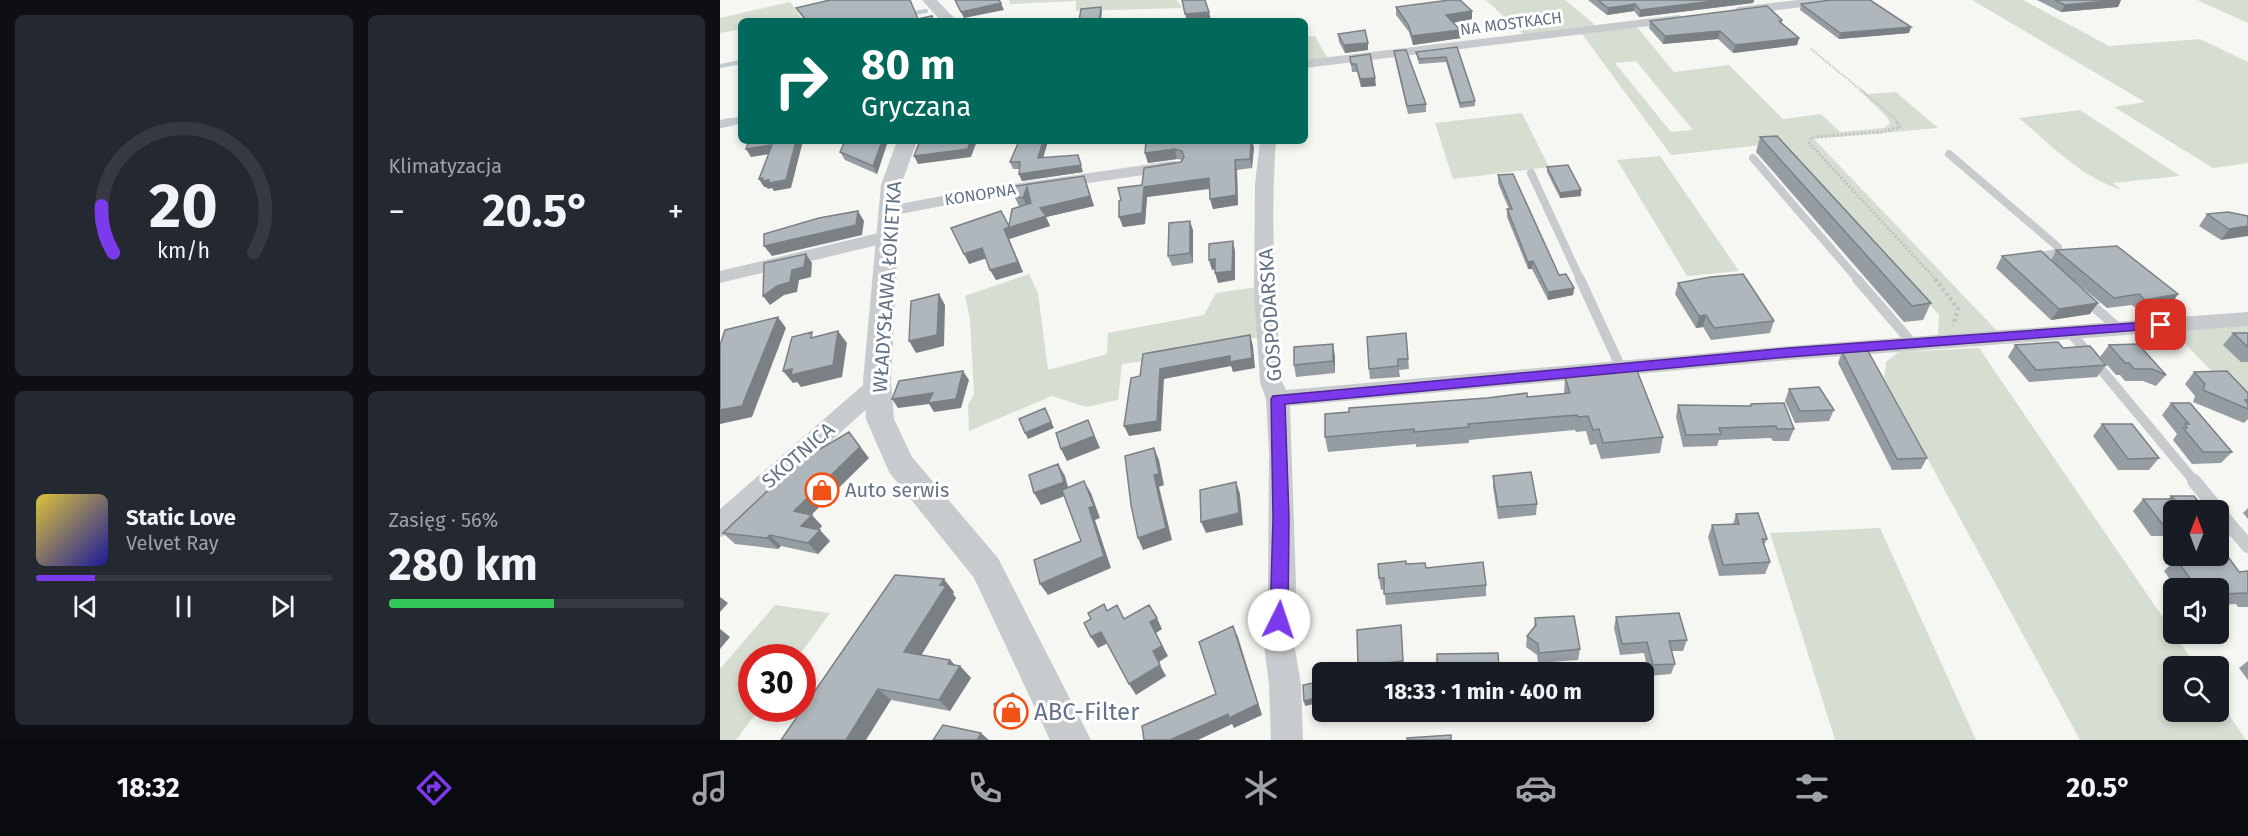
<!DOCTYPE html>
<html lang="pl">
<meta charset="utf-8">
<style>
:root{--surface:#171b24;--page:#242831;--text:#f1f3f6;--muted:#9ea1a6;--line:#363941;--accent:#7c3aed}
body{margin:0;font-family:"Fira Sans",sans-serif;background:var(--page);color:var(--text);height:100vh;display:flex;flex-direction:column;font-size:22px;white-space:nowrap}
*{box-sizing:border-box;margin:0}
p{font-size:20px;color:var(--muted)}
.icon{flex:none;width:33px;height:33px;fill:none;stroke:currentColor;stroke-width:2;stroke-linecap:round;stroke-linejoin:round}
.map{position:relative;flex:1;overflow:hidden}
.sheet{display:flex;flex-direction:column;gap:15px;padding:15px;background:#0d0f14;width:720px}
.sheet>*{flex:none}
.top-card{position:absolute;left:18px;top:18px;width:570px;height:126px;border-radius:9px;box-shadow:0 3px 9px #0003;background:#00695c;color:#fff;overflow:hidden}
.needle{width:39px;rotate:1deg}
.fabs{position:absolute;left:1443px;top:500px;display:grid;gap:12px}
.fabs a{display:grid;place-items:center;width:66px;height:66px;border-radius:9px;background:var(--surface);box-shadow:0 3px 9px #0003;font-size:30px}
.speed{position:absolute;left:18px;top:644px;display:flex;gap:12px;font-size:30px;font-weight:700;text-align:center}
.speed>*{display:grid;place-content:center;width:78px;height:78px;border-radius:50%;background:var(--surface);box-shadow:0 3px 9px #0003;line-height:1}
.speed .limit{border:9px solid #d22;background:#fff;color:#111}
.pin{position:absolute;display:grid;place-items:center;width:51px;height:51px;color:#fff;margin:-26px;border-radius:12px;box-shadow:0 3px 9px #0006}
.me{position:absolute;width:66px;margin:-33px;rotate:4deg;stroke-linejoin:round;filter:drop-shadow(0 0 4px #0008)}
.turn{display:flex;align-items:center;gap:21px;height:126px;padding:0 24px;font-size:27px}
.turn .icon{width:78px;height:78px;stroke-width:2.5}
.turn b{display:block;font-size:42px;line-height:51px}
.big{font-size:45px;font-weight:700;line-height:1.1}
.sheet .widget{flex:1;display:flex;flex-direction:column;justify-content:center;gap:9px;min-width:0;padding:0 21px;border-radius:9px;background:var(--page)}
.sheet .dial{align-items:center;gap:0}
.dial svg{height:156px;overflow:visible;fill:none;stroke:var(--line);stroke-width:7;stroke-linecap:round;text-anchor:middle}
.dial text{fill:var(--text);stroke:none}
.song{display:flex;align-items:center;gap:18px}
.cover{width:72px;height:72px;border-radius:9px;background:linear-gradient(135deg,hsl(50 70% 55%),hsl(240 70% 35%))}
.played{height:6px;border-radius:3px;background:linear-gradient(90deg,var(--accent) 20%,var(--line) 20%)}
.keys{display:flex;justify-content:space-around;direction:ltr}
.heat{display:flex;justify-content:space-between;align-items:center;font-size:33px;direction:ltr}
.charge{height:9px;border-radius:4px;background:linear-gradient(90deg,#34c759 56%,var(--line) 0)}
.sheet .tiles{flex:1;display:grid;gap:15px;grid-template-columns:repeat(2,1fr)}
.trip{position:absolute;left:592px;top:662px;width:342px;height:60px;border-radius:9px;background:var(--surface);box-shadow:0 3px 9px #0003;font-weight:700;line-height:60px;text-align:center}
.tab-bar{display:flex;height:96px;justify-content:space-around;align-items:center;background:#090b0e;color:var(--muted)}
.tab-bar .icon{width:42px;height:42px}
.tab-bar .current{color:var(--accent)}
.tab-bar b{font-size:27px;color:var(--text)}
main{display:flex;flex:1;min-height:0}
.map>svg:first-child{display:block}
.green{fill:#d6ded2;fill-rule:evenodd}
.lines{fill:none;stroke-linecap:round;stroke-linejoin:round}
.stream{stroke:#c1cbd0;stroke-width:4}
.path-far2{stroke:#c0c2c4;stroke-width:2;stroke-dasharray:1.5 1.5;stroke-linecap:butt}
.path-far1{stroke:#c0c2c4;stroke-width:3;stroke-dasharray:2 2;stroke-linecap:butt}
.path{stroke:#c0c2c4;stroke-width:4;stroke-dasharray:3 3;stroke-linecap:butt}
.service-far3{stroke:#c8cbce;stroke-width:7}
.service-far2{stroke:#c8cbce;stroke-width:8}
.service-far1{stroke:#c8cbce;stroke-width:10}
.service{stroke:#c8cbce;stroke-width:14}
.minor{fill:#c8cbce;fill-rule:evenodd}
.tertiary{fill:#c8cbce;fill-rule:evenodd}
.wall{fill:#969da2}
.shaded-wall{fill:#7a8084}
.building{fill:#afb7bc;stroke:#7a8084;stroke-width:1.5}
.route{fill:#7c3aed;stroke:#51269a;stroke-width:1.5}
.labels{text-anchor:middle;stroke-width:6;stroke-linejoin:round;paint-order:stroke}
.far-street-label{font-size:16px;fill:#627485;stroke:#fff}
.street-label{font-size:20px;fill:#627485;stroke:#fff}
.poi-label{font-size:20px;fill:#627485;stroke:#fff;text-anchor:start}
.near-poi-label{font-size:24px;fill:#627485;stroke:#fff;text-anchor:start}
</style>
<main>
<section class="sheet">
<div class="tiles">
<div class="widget dial"><svg viewBox="0 0 100 80">
<path d="M14 69A42 42 0 1 1 86 69"/>
<path d="M14 69A42 42 0 0 1 8 45" stroke="#7c3aed"/>
<text x="50" y="56" font-size="32" font-weight="700">20</text>
<text x="50" y="72" font-size="11">km/h</text>
</svg></div>
<div class="widget"><p>Klimatyzacja</p>
<div class="heat"><a>−</a><b class="big">20.5°</b><a>+</a></div>
</div>
<div class="widget">
<div class="song"><i class="cover"></i><div><b>Static Love</b><p>Velvet Ray</p></div></div>
<div class="played"></div>
<div class="keys"><svg class="icon" aria-label="previous" viewBox="0 0 24 24"><path d="M18 5L8 12l10 7zM5 5v14"/></svg><svg class="icon" aria-label="pause" viewBox="0 0 24 24"><path d="M8 5v14M16 5v14"/></svg><svg class="icon" aria-label="next" viewBox="0 0 24 24"><path d="M6 5l10 7-10 7zM19 5v14"/></svg></div>
</div>
<div class="widget"><p>Zasięg · 56%</p><b class="big">280 km</b><div class="charge"></div></div>
</div>
</section>
<div class="map">
<svg width="1528" height="740" viewBox="0 0 1528 740">
<rect width="100%" height="100%" fill="#f6f6f2"/>
<path class="green" d="M289,0H457L462,8L356,11V1L290,4Z
M766,0H845L873,23L874,27L806,37Z
M1252,0H1303L1389,46L1480,39L1528,62V163L1493,168L1394,107L1425,102Z
M1477,0H1528V23Z
M70,2L83,20L21,21V29L0,33V18Z
M917,27L954,72L1009,65L1063,119L1101,114L1120,132L1164,128L1170,123L1167,117L1139,90H1143L1148,94L1176,92L1218,128L1094,139L1280,334L1218,335L1219,315L1061,143L951,155L862,34ZM916,61L972,129V130L951,132L895,63Z
M595,36L608,59L585,62V37Z
M1360,110L1460,176L1393,183L1402,190C1360,177 1332,146 1299,118Z
M802,113L829,167L733,179L715,123Z
M940,156L1019,271L967,276L897,160Z
M309,274L318,293L328,370L387,354L388,333L484,315L496,293L538,287L543,337L471,346L469,355L402,364L398,400L366,407L332,396L249,431L248,405L254,394L250,319L245,296Z
M1528,322V409L1452,330Z
M1259,348L1476,666H1454V711H1498L1499,700L1526,740H1360L1164,378L1166,362L1178,352Z
M1160,528L1256,740H1115L1050,533Z
M55,605L110,613L78,657H32V708H40L16,740H0V669Z"/>
<g class="lines">
<path class="stream" d="M189,14L206,11
M0,66L21,62"/>
<path class="path-far2" d="M1091,49L1175,118L1178,124"/>
<path class="path-far1" d="M1177,122L1180,127L1162,132L1092,137L1089,143L1217,281"/>
<path class="path" d="M1215,279L1238,309L1233,325"/>
<path class="service-far3" d="M2,124L21,120"/>
<path class="service-far2" d="M0,124L10,122
M1229,154L1338,247V253L1320,256L1321,261
M1033,158L1139,281
M811,173L861,281"/>
<path class="service-far1" d="M860,279L901,368
M1137,279L1193,344
M1365,299L1398,328
M1350,332L1475,482"/>
<path class="service" d="M1474,481L1498,510
M1498,511L1528,546"/>
<path class="minor" d="M1078,0H1114L1108,4L1018,15L1012,11L1018,7Z
M959,15L965,19L963,22L585,68V60Z
M540,141H556C550,222 555,302 562,382L566,390L1069,346L1528,312V326L1069,360L570,406L576,585L573,638L581,684L583,740H551L549,684L543,638L548,585L549,452L546,399L540,382L534,293L535,184Z
M452,161L458,162L460,166L458,170L259,199L169,216L163,215L160,211L163,207L169,206L259,189Z
M167,231L174,233L176,237L174,241L0,283V271Z
M157,378L165,380L168,386L165,392L9,534L0,537V509L149,380Z"/>
<path class="tertiary" d="M202,0H217L237,21H221Z
M177,141H197L181,185L171,381L174,419L192,457L278,558L371,740H330L254,578L169,472L146,419L143,381L161,185Z"/>
</g>
<path class="wall" d="M868,0H1034L1033,3L919,17L914,11L887,15Z
M1317,0H1401L1398,7L1341,12Z
M1110,1L1191,27L1189,33L1119,39L1080,10L1081,4Z
M676,7L752,11V19L733,23L741,38L693,45L689,32L676,15Z
M76,8L198,19L212,16L214,21H85Z
M1062,20V23L1079,38L1077,45L1013,53L998,39L943,44L929,28L930,21Z
M618,34L648,43V50L625,53L619,42Z
M737,47L755,101V106L740,108L726,62L699,64L697,57L696,52Z
M674,51L706,104V112L688,114L675,59Z
M630,57L656,86L641,87L637,72H632Z
M1040,137L1211,303L1203,320L1184,322L1036,152Z
M168,141L157,174L125,160L120,152Z
M299,141H328L323,158L363,172L302,181L299,174V169H293L290,162Z
M486,141V142L534,147L532,168L517,170L518,205L493,209L490,199V189L427,197L425,224L403,227L401,200L461,162L462,160L457,159L428,163L425,153Z
M827,167L861,190V196L840,198L827,172Z
M778,175L839,275L854,288L853,295L828,300L812,269H808L787,217V209H789L778,183Z
M364,176L374,206L326,217L330,226L289,239L303,272L276,280L266,258L249,264L289,226L300,206H299L294,196Z
M1487,214L1528,216L1501,240L1479,226Z
M473,230V263L452,266L448,256Z
M1336,250L1458,294L1451,305L1418,310L1412,305L1387,308L1352,279L1370,314L1331,320L1276,268L1282,256L1331,260Z
M958,283L1054,321L1050,333L991,340L983,327L976,328L955,294Z
M686,333L689,369L679,370L680,377L650,379L649,369Z
M1513,333H1528V362H1521L1503,345Z
M1295,345L1343,348L1386,365L1377,377L1309,382L1288,357Z
M1389,345L1446,375L1436,386L1423,381H1405L1400,375H1396L1380,357Z
M1122,352L1207,458L1201,469L1172,470L1118,363Z
M615,356V373L576,377L574,365Z
M897,365L943,437L940,453L881,459L876,444L870,445L866,431L856,432L855,430L749,440V443L696,447V444L608,452L605,437L807,397L844,394L845,377L896,372Z
M1474,372L1528,393V419L1524,423L1473,402L1475,396L1465,384Z
M1069,389L1114,410L1109,421L1075,423L1065,401Z
M1451,403L1512,452L1501,463L1472,464L1453,440L1457,434L1442,415Z
M1031,404L1074,429L1069,441H1053L1051,438L999,440L997,446L963,447L956,417L958,405L1030,406Z
M1382,424L1439,458L1429,470H1398L1373,436Z
M149,458L91,515L102,526L98,530L110,541L98,554L61,546L58,549L15,544L3,533Z
M773,476L817,504L816,515L778,519L773,487Z
M1451,496H1474L1454,510V536H1431L1413,511L1423,499H1448Z
M1528,508V519L1523,513Z
M1016,514L1047,539L1044,545L1050,562L1045,574L999,576L988,537L992,525L1013,524Z
M1456,559L1519,572L1528,571V607H1518L1516,604L1498,605V588H1456L1444,571Z
M687,564L706,568L766,585V596L666,605L664,589L661,590L659,578Z
M234,592L233,594L236,598L201,655L230,660L235,665L240,666L251,678L230,711L171,700L61,740Z
M896,617L967,640L963,651H952L955,664L951,674L929,676L924,653L900,655L894,628Z
M815,618L860,649L858,660L818,663L817,655L806,647L807,636L814,627Z
M682,636L684,671L639,672L638,666Z
M1528,661V680L1519,668Z"/>
<path class="shaded-wall" d="M1002,0H1034L1033,3L919,17L920,10Z
M1396,0H1401L1398,7L1341,12L1345,5Z
M281,3L284,10L244,18L241,12Z
M915,4L914,11L887,15L888,8Z
M381,7L382,12L381,21H379Z
M752,11V19L726,24V15Z
M489,12L491,20L467,21L465,14Z
M1191,27L1189,33L1119,39L1120,33Z
M740,30L741,38L693,45L692,36Z
M1000,31L998,39L943,44L945,36Z
M1079,38L1077,45L1013,53L1015,45Z
M648,43V50L625,53L624,45Z
M655,78L656,86L641,87L640,79Z
M76,141H83L71,188L54,191L52,188L48,189L46,187H44L39,179L43,178L49,180Z
M162,141H168L157,174L153,166Z
M250,141H257L251,157L198,164L194,156Z
M323,141H328L321,165L318,158Z
M531,141H532L534,147L532,168L530,159Z
M52,145L57,153L31,157L26,149Z
M455,149L457,159L428,163L425,153Z
M358,155L363,172L302,181L299,174Z
M515,160L517,170L518,205L493,209L490,199Z
M364,176L374,206L326,217L330,226L289,239L303,272L276,280L270,270L284,229L320,208Z
M489,178L492,188L427,197L425,224L403,227L399,217L424,187Z
M307,187L311,196L308,208L303,198Z
M861,190V196L840,198V193Z
M138,211L144,221L142,235L52,256L44,246Z
M470,221L473,230V263L470,253Z
M1528,226V236L1501,240L1509,229Z
M513,241L515,251V280L498,283L495,273Z
M262,248L267,258L249,264L244,254Z
M86,254L92,263L91,277L79,280L77,292L64,295L50,305L43,296L72,270Z
M495,259L498,269L492,270L489,260Z
M813,261L812,269H808V262Z
M854,288L853,295L828,300V292Z
M219,294L225,305L224,346L196,353L189,341Z
M1458,294L1451,305L1418,310L1425,300Z
M1378,303L1370,314L1331,320L1339,309Z
M986,315L983,327L976,328L979,316Z
M58,317L66,328L32,417L0,424V410Z
M118,331L127,343L122,377L81,387L77,382L73,383L63,371L72,369Z
M530,335L533,346L535,368L513,372L511,366L444,379L441,431L409,436L404,426L440,369Z
M613,344L615,356V373L613,361Z
M243,371L249,380L241,408L214,412L209,404L178,408L172,399Z
M325,408L334,428L308,439L305,433Z
M368,420L380,448L347,461L341,449Z
M129,432L149,458L84,522L74,511Z
M434,448L439,460L444,485L439,487L452,540L423,550L418,538L434,475Z
M338,464L345,476L350,494L321,505L314,493Z
M364,481L371,493L380,518L375,520L391,568L328,595L320,584L384,556L369,508Z
M516,482L520,494L523,525L486,533L481,522Z
M92,515L102,526L91,537L81,526Z
M100,530L110,541L98,554L88,543Z
M50,535L61,546L58,549L47,538Z
M224,579L234,592L233,594L236,598L196,664L184,652Z
M0,597L8,603L0,612Z
M437,618L442,629L436,633L448,656L439,662L433,651L430,622Z
M513,626L518,637L542,715L514,728L512,724L478,740H450L508,714Z
M0,629L10,637L0,649Z
M381,632L388,643L378,648L371,637Z
M230,660L239,669L240,666L251,678L230,711L219,700L228,664Z
M440,665L446,676L416,695L409,684Z
M158,689L171,700L146,740H126Z
M293,693L298,698L306,716L287,728L282,723Z
M603,696V702L585,706L584,701Z
M261,733L269,740H257Z"/>
<path class="building" d="M110,0H190L198,19L212,16L213,21H87L76,8Z
M235,0H279L281,3L241,12Z
M462,0H485L489,12L465,14Z
M730,0H740L752,11L726,15L740,30L692,36L688,24L676,7Z
M878,0H1002L920,10L915,4L888,8Z
M1111,0H1150L1191,27L1120,33L1081,4Z
M1335,0H1396L1345,5Z
M1047,6L1062,20L1059,21L1079,38L1015,45L1000,31L945,36L930,21Z
M381,7L379,21H359L361,9Z
M645,30L648,43L624,45L618,34Z
M737,47L755,101L740,103L726,57L699,59L696,52Z
M686,50L706,104L687,106L674,51Z
M650,54L655,78L640,79L636,64H631L630,57Z
M1057,136L1211,303L1192,306L1040,137Z
M29,141H76L66,180L48,183L49,180L42,181L43,178L39,179L52,145L26,149Z
M125,141H162L153,166L120,152Z
M200,141H250L248,149L194,156Z
M299,141H323L318,158L358,155L361,165L299,174L300,162H290Z
M426,141H485V142L496,141H531L530,159L515,160L516,195L490,199L489,178L424,187L422,213L399,217V201L401,200L398,188L422,185L424,168L461,162L464,157L462,151L455,149L425,153Z
M848,165L861,190L840,193L827,167Z
M793,174L839,275L846,274L854,288L828,292L813,261L808,262L787,209H792L778,175Z
M364,176L370,196L320,208L326,216L284,229L298,262L270,270L262,248L244,254L231,228L281,211L289,226L292,209L311,203L307,187L303,198L294,196L296,186Z
M138,211L136,225L44,246V234L99,218Z
M1508,212L1528,216V226L1509,229L1487,214Z
M470,221V253L448,256L449,223Z
M513,241L512,271L495,273V259L489,260V244Z
M1397,246L1458,294L1425,300L1419,294L1394,298L1336,250Z
M1321,251L1378,303L1339,309L1282,256Z
M86,254L84,267L72,270L70,282L57,286L43,296L44,263Z
M1023,274L1054,321L994,328L986,315L979,316L958,283L991,277Z
M219,294L217,335L189,341L191,301Z
M58,317L22,406L0,410V345L5,330Z
M118,331L113,365L71,375L72,369L63,371L72,337L92,332L91,338Z
M686,333L688,359H678V366L649,369L647,337Z
M1513,333H1528V347Z
M530,335L532,358L510,362V356L440,369L437,421L404,426L411,378L420,376L423,354Z
M1338,342L1343,348L1370,346L1386,365L1316,370L1295,345Z
M613,344V361L574,365V347Z
M1418,344L1446,375L1432,369H1414L1409,363H1405L1389,345Z
M1148,351L1207,458L1177,459L1122,352Z
M914,363L943,437L883,443L879,429L873,430L868,416L858,417L857,415L748,424L749,427L694,432V429L605,437V414L629,412V408L767,398L807,393V397L850,393L845,377L899,371L897,365Z
M243,371L236,399L208,403L213,393L172,399L179,381Z
M1507,371L1528,393V400H1525L1528,404V409L1483,390L1485,384L1474,372Z
M1099,387L1114,410L1080,411L1069,389Z
M1064,403L1074,429H1057L1056,426L999,428L1001,434L966,435L958,405L1031,406V404Z
M1451,403H1470L1512,452H1483L1463,428H1467L1465,424H1469Z
M325,408L331,422L305,433L299,419Z
M368,420L374,436L341,449L336,433Z
M1382,424H1412L1439,458L1408,459Z
M129,432L140,447L74,511L92,515L81,526L100,530L88,543L50,535L47,538L3,533L78,462Z
M434,448L439,474L434,475L446,528L418,538L411,505L405,456Z
M338,464L344,482L314,493L309,475Z
M811,472L817,504L778,507L773,476Z
M364,481L374,506L369,508L384,556L320,584L314,560L361,541L342,490Z
M516,482L519,513L481,522L480,490Z
M1451,496H1474L1485,510H1454V525H1443L1423,499H1454Z
M1038,513L1047,539H1042L1050,562L1003,565L992,525L1019,524L1016,514Z
M1509,558L1519,572L1528,571V593L1498,594V588H1477L1456,559Z
M686,561V564L705,563L706,568L763,562L766,585L664,594V578H659L658,564Z
M175,575L224,579L220,585L226,586L184,652L230,660L228,664L240,666L219,700L158,689L126,740H61Z
M384,604L387,611L397,605L404,619L429,605L437,618L430,622L442,646L433,651L440,665L409,684L381,632L371,637L364,623L371,619L368,613Z
M959,613L967,640L949,641L955,664L933,665L927,642L902,644L896,617Z
M854,616L860,649L819,653L818,644L807,636L816,625L815,618Z
M681,625L683,661L638,666L637,630Z
M513,626L538,704L509,718L508,714L450,740H424L422,726L496,694L479,642Z
M778,653L779,672H717V654Z
M603,681V696L584,701L583,685Z
M293,693L301,711L282,723L274,704Z
M223,725L261,733L257,740H213Z
M731,735V740H687V738Z"/>
<path class="route" d="M1441,321L1448,325L1446,328L1069,357L565,404L569,518L568,620L566,626L559,629L553,626L550,620L553,518L551,399L553,396L1069,348Z"/>
<defs>
<g id="shop-ring" transform="scale(1.725)"><circle r="9.5" fill="#fff" stroke="#f15317" stroke-width="1.5"/><path d="M-5-2.5h2.3a2.7 3.5 0 0 1 5.4 0H5L5.5 6h-11ZM-1.5-2.5h3a1.5 2.3 0 0 0-3 0Z" fill="#f15317"/></g>
</defs>
<g fill-rule="evenodd">
<use href="#shop-ring" x="102" y="490"/>
<use href="#shop-ring" x="291" y="712"/>
</g>
<g class="labels">
<g class="far-street-label">
<text transform="translate(791 23) rotate(-7)" y="6">NA MOSTKACH</text>
<text transform="translate(260 194) rotate(-9)" y="6">KONOPNA</text>
</g>
<g class="street-label">
<text transform="translate(167 287) rotate(-86)" y="7">WŁADYSŁAWA ŁOKIETKA</text>
<text transform="translate(550 315) rotate(-94)" y="7">GOSPODARSKA</text>
<text transform="translate(78 455) rotate(-41)" y="7">SKOTNICA</text>
</g>
<g class="poi-label">
<text x="125" y="497">Auto serwis</text>
</g>
<g class="near-poi-label">
<text x="314" y="720">ABC-Filter</text>
</g>
</g>
</svg>
<div class="fabs">
<a><svg class="needle" viewBox="-14 -14 28 28"><path d="M0-13l5 13h-10z" fill="#e53935"/><path d="M0 13l5-13h-10z" fill="#9ea1a6"/></svg></a>
<a><svg class="icon" aria-label="sound" viewBox="0 0 24 24"><path d="M4 9h4l5-4v14l-5-4H4zM17 9q2 3 0 6"/></svg></a>
<a><svg class="icon" aria-label="search" viewBox="0 0 24 24"><circle cx="10" cy="10" r="6"/><path d="M15 15l6 6"/></svg></a>
</div>
<div class="speed"><div class="limit">30</div></div>
<div class="pin" style="left:1441px;top:325px;background:#d93025"><svg class="icon" aria-label="arrive" viewBox="0 0 24 24"><path d="M6 21V4h12l-3 4 3 4H6"/></svg></div>
<svg class="me" style="left:559px;top:620px" viewBox="-20 -20 40 40"><circle r="19" fill="#fff"/><path d="M0-13L10 11 0 6-10 11z" fill="#7c3aed"/></svg>
<div class="trip">18:33 · 1 min · 400 m</div>
<div class="top-card">
<div class="turn"><svg class="icon" aria-label="right" viewBox="0 0 24 24"><path d="M7 20v-9h11M14 6l5 5-5 5"/></svg><div><b>80 m</b>Gryczana</div></div>
</div>
</div>
</main>
<nav class="tab-bar">
<b>18:32</b>
<svg class="icon current" aria-label="directions" viewBox="0 0 24 24"><path d="M12 3l9 9-9 9-9-9zM9 14v-3h6M13 9l2 2-2 2"/></svg>
<svg class="icon" aria-label="music" viewBox="0 0 24 24"><path d="M9 18V5l10-2v13"/><circle cx="6" cy="18" r="3"/><circle cx="16" cy="16" r="3"/></svg>
<svg class="icon" aria-label="phone" viewBox="0 0 24 24"><path d="M5 4h4l2 5-3 2q2 4 5 5l2-3 5 2v4C11 20 4 13 5 4z"/></svg>
<svg class="icon" aria-label="climate" viewBox="0 0 24 24"><path d="M12 3v18M4 7l16 10M4 17L20 7"/></svg>
<svg class="icon" aria-label="car" viewBox="0 0 24 24"><path d="M5 17H2v-5l4-1 3-4h7l3 4 3 1v5h-3M9 17h6M6 11h13"/><circle cx="7" cy="17" r="2"/><circle cx="17" cy="17" r="2"/></svg>
<svg class="icon" aria-label="filters" viewBox="0 0 24 24"><path d="M4 7h16M4 17h16"/><circle cx="9" cy="7" r="2"/><circle cx="15" cy="17" r="2"/></svg>
<b>20.5°</b>
</nav>
